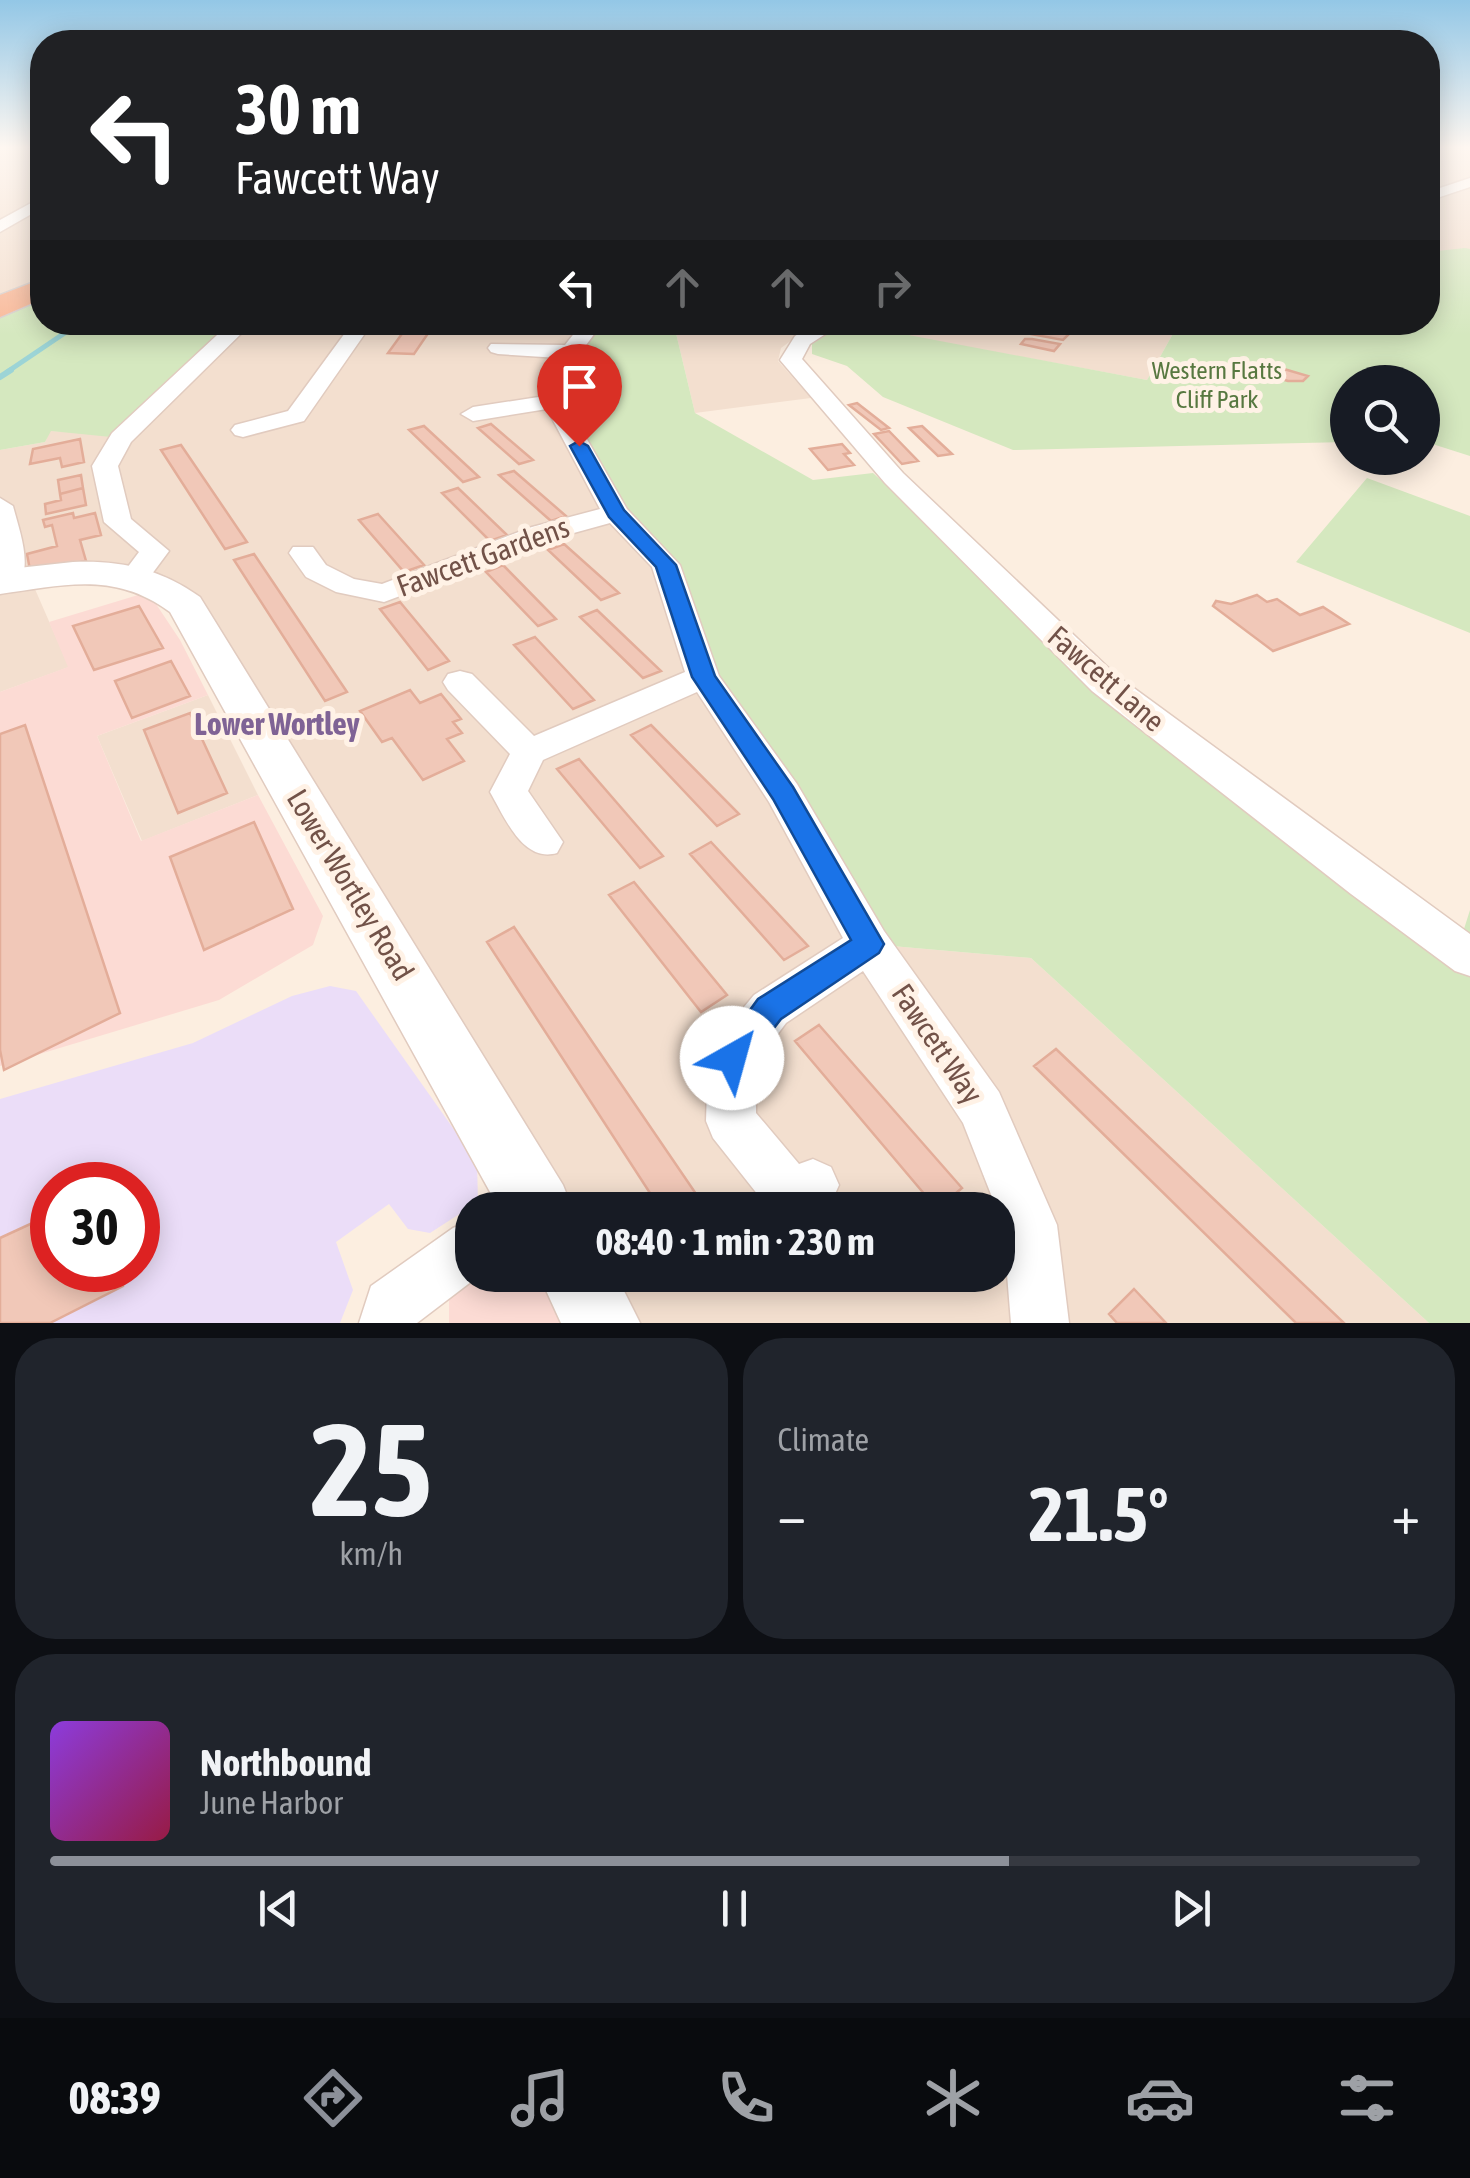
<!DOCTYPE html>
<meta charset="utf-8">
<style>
:root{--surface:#171b24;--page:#20242c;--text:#f1f3f6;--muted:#9ea1a6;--line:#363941;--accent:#8c9099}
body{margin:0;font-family:"Asap Condensed",sans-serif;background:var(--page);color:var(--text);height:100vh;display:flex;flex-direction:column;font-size:38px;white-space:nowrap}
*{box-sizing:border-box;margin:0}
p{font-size:32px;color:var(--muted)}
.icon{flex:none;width:55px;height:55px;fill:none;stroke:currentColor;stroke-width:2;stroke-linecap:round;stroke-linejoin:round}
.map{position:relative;height:1323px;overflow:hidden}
.side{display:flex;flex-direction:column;gap:15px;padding:15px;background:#0d0f14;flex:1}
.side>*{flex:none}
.top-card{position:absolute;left:30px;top:30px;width:1410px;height:305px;border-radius:40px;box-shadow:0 5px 25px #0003;background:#202124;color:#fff;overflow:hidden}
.controls{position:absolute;left:1330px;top:365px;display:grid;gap:20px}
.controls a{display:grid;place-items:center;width:110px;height:110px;border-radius:50%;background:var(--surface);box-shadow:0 5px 25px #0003;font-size:50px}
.speed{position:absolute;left:30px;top:1162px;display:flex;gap:20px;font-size:50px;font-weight:700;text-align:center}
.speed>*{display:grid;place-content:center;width:130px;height:130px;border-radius:50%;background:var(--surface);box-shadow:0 5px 25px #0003;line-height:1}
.speed .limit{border:15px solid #d22;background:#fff;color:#111}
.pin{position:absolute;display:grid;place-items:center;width:85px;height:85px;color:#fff;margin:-102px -42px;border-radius:50% 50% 50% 0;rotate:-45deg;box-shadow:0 0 10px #0007}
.pin .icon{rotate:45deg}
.me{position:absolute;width:110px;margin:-55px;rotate:38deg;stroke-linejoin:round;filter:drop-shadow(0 0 8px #0008)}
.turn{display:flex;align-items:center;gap:35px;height:210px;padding:0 40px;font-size:45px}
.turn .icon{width:130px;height:130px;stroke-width:2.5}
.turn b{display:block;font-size:70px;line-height:85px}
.lanes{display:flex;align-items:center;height:95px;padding:0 40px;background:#0003;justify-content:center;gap:50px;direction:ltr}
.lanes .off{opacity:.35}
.big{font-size:75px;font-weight:700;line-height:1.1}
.side .card{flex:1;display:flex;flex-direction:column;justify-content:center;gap:15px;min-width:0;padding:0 35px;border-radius:40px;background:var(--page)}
.side .dial{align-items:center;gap:0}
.dial b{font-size:130px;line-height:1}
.song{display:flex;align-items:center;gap:30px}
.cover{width:120px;height:120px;border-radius:15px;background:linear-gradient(135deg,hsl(270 70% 55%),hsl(340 70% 35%))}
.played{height:10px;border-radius:5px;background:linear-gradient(90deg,var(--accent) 70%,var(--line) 70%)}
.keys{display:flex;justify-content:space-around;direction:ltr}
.heat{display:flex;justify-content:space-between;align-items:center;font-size:55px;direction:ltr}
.side .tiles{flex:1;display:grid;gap:15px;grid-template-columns:1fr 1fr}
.card:last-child{grid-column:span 2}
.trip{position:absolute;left:455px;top:1192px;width:560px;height:100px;border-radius:40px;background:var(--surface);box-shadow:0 5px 25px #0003;font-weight:700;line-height:100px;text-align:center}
.tab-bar{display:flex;height:160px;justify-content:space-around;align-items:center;background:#090b0e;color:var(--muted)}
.tab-bar .icon{width:70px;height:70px}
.tab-bar .active{color:var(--accent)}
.tab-bar b{font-size:45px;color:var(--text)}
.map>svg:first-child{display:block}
.residential{fill:#f3dfcf}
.commercial{fill:#fcdbd4}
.education{fill:#ebddf8;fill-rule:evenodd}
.green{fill:#d5e8bf}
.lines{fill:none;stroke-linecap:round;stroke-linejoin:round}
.stream-far1{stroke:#9cd4d6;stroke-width:5}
.stream{stroke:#9cd4d6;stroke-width:6}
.building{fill:#f1c8b8;stroke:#e3ad99;stroke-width:2.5}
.minor-casing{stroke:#e1cbbf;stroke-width:3}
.tertiary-casing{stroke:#e1cbbf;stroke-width:3}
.trunk-casing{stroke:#d8cfcc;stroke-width:3}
.minor{fill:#fff;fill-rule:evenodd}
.tertiary{fill:#fff;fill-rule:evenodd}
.trunk{fill:#f8b898;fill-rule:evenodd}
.route{fill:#1a73e8;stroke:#114b97;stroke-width:2.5}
.labels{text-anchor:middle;stroke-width:10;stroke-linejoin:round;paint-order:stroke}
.far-park-label{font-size:25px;fill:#577840;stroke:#fff2e6}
.street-label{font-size:30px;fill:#725248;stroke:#fff2e6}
.neighbourhood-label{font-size:32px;font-weight:bold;fill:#7f6395;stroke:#fff2e6}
</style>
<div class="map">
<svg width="1470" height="1323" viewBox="0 0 1470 1323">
<rect width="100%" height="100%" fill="#fceee0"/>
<path class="residential" d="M0,149H42V288L0,307Z
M1470,149V249L1428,252V150Z
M243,323H593L666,565L869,944L1031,958L1429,1323H602L575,1275H998V1210H538L168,590L31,580L69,667L0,692V450L45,442L50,431L79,432Z
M633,323H815L781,348L778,361L811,398L695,413L675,329Z
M839,323H1179L1147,380Z
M208,695L258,795L142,841L97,736Z"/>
<path class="commercial" d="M148,592L180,640L208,695L97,736L141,841L258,795L323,916L313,945L219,1000L0,1066V692L68,667L49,622Z
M472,1247V1275H575L602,1323H449V1263Z"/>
<path class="education" d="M330,986L356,991L477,1162L478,1202L430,1233L408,1229L389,1204L336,1242L353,1290L340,1323H0V1099L193,1043L292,996ZM52,1185H138V1270H52Z"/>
<path class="green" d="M1465,248L1470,249V456L1423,441L1422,382H1348L1347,442L1013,450L883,397L847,366L812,354V344L845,323L1147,380L1179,323L1428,322V252Z
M42,288V322L243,323L121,438L51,431L45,442L0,450V307Z
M593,323H633L675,329L695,413L813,480L873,473L1104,683L1458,948L1470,910V1323H1429L1031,958L869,944L703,677L666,565L616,513L554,401Z
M1367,478L1470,516V633L1296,562Z"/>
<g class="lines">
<path class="stream-far1" d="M7,372L81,322"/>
<path class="stream" d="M0,377L11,370"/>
</g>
<path class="building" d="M1031,326L1069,334L1063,340L1025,333Z
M404,331L429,332L414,354L388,353Z
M1025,339H1032L1060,344L1054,351L1021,344Z
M1267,364L1308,376L1303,381H1288L1257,372Z
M857,403L889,428L881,430L849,405Z
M491,424L533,460L519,464L478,428Z
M424,426L479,477L463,482L409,430Z
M922,426L952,454L938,456L909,428Z
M889,431L918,461L902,464L874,434Z
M80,439L84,462L62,467L60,458L30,464L33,449Z
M842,444L850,453L844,454L854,465L828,470L810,449Z
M181,445L247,542L225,549L161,450Z
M514,471L566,516L551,521L499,475Z
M81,475L83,488L60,494L58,480Z
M83,488L86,505L46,514L45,504L61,500L60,494Z
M458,488L507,535L490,541L442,493Z
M73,513L74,518L95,513L101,535L80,540L86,561L30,570L27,554L57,546L52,525L45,527L43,520Z
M378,514L424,565L404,572L359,520Z
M564,544L619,593L601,600L548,550Z
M254,554L347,692L325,701L234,560Z
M503,565L556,619L538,626L486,572Z
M1257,595L1267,602L1277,599L1300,615L1323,607L1349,624L1273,651L1213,606L1216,601L1231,604Z
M400,602L449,661L428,670L380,609Z
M139,606L163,648L94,670L73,626Z
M597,610L661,671L643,678L580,617Z
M535,637L594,700L573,709L514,645Z
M171,661L190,696L132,718L115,681Z
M410,690L420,703L441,694L461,719L453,722L462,733L447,739L464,761L423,780L392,738L382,742L360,711Z
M190,713L227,793L178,813L144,730Z
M25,725L120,1013L4,1070L0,1050V734Z
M651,725L739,814L717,826L631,735Z
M579,759L663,856L640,868L557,769Z
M254,822L293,909L204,950L170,857Z
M711,842L808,946L784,960L690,854Z
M634,882L727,995L701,1012L609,895Z
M514,927L707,1210H661L487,942Z
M819,1025L962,1188L937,1209L795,1041Z
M1056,1049L1344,1323H1296L1034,1066Z
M52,1214V1270H121L123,1286L50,1323H0V1238Z
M1134,1289L1166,1323H1117L1109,1314Z"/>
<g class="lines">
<g class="minor-casing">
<path id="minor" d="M1470,178V187L1428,201V192Z
M42,197V208L0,232V220Z
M231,322H253L131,442L118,466L131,519L169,551L146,582H126L121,576L139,552L104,522L92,466L112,433Z
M353,322H373L304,421L243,437L235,435L231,430L235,425L288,411Z
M583,322H603L581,352L565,401L627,509L680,565L719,676L797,784L884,931L999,1092L1057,1225L1069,1323H1011L1003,1225L963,1123L863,971L786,1023L756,1063V1113L799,1164L813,1159L831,1167L839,1185L831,1203L824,1210H770L713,1138L706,1121L708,1057L715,1042L754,995L843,938L769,802L697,692L543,760L528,791L563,842L557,853C523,863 505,818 490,792L510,754L448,690L443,682L448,674L460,671L472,674L534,736L685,672L652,567L610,523L552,539L384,602L336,592L306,577L289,553L293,547H313L326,565L354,579L382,584L532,527L600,509L547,409L473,421L461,414L473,407L545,396L559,358L498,354L491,352L488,348L491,344L565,345Z
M819,322H844L810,344L802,359L903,473L1116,675L1470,934V976L1455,971L1351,894L1092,691L885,483L780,360L795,336Z
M0,498L13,506C19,530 33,564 18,587L0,588Z
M472,1220V1275H480L417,1323H359L371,1286L453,1228Z"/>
</g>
<g class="tertiary-casing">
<path id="tertiary" d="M73,562C121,560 161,569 200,597L563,1185L573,1210H500L170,612C115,571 64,585 0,594V570Z
M539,1275H616L640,1323H561Z"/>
</g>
<g class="trunk-casing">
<path id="trunk" d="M42,279V299L0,317V295Z"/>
</g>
<use href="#minor" class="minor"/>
<use href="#tertiary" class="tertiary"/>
<use href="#trunk" class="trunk"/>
</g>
<linearGradient id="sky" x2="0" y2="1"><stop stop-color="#93c7e6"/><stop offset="0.44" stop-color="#fef7f1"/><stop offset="1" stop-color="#fef7f1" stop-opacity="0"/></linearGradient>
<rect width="1470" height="335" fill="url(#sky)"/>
<path class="route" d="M579,441L588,446L624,510L676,565L715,676L793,787L884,944L879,953L781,1019L743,1068L732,1073L720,1068L715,1058L758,999L851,940L773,799L692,677L656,567L609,517L570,446Z"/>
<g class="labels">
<g class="far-park-label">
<text x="1217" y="379">Western Flatts<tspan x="1217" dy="29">Cliff Park</tspan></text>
</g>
<g class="street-label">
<text transform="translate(483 557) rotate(-20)" y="10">Fawcett Gardens</text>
<text transform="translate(1106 679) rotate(41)" y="10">Fawcett Lane</text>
<text transform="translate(350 885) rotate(59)" y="10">Lower Wortley Road</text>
<text transform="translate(937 1044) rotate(56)" y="10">Fawcett Way</text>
</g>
<g class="neighbourhood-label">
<text x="277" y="735">Lower Wortley</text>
</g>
</g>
</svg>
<div class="controls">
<a><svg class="icon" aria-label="search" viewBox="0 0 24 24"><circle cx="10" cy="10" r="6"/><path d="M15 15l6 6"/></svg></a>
</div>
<div class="speed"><div class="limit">30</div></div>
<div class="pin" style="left:579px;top:446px;background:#d93025"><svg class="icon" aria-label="arrive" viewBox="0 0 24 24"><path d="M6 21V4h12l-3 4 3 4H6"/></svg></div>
<svg class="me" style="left:732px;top:1058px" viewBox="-20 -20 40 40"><circle r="19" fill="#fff"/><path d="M0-13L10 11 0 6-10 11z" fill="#1a73e8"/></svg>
<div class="trip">08:40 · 1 min · 230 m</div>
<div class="top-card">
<div class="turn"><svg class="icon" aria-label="left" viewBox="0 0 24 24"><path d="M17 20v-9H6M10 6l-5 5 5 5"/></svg><div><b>30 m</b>Fawcett Way</div></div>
<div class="lanes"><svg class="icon" aria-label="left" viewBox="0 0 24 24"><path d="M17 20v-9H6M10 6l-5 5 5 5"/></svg><svg class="icon off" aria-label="ahead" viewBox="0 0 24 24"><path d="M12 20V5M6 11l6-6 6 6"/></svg><svg class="icon off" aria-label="ahead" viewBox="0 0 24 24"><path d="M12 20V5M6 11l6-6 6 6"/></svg><svg class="icon off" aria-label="right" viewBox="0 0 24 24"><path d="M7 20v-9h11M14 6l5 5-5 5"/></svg></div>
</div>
</div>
<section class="side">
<div class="tiles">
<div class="card dial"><b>25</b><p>km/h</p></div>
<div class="card"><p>Climate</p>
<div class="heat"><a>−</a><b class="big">21.5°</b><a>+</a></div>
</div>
<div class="card">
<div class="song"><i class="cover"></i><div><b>Northbound</b><p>June Harbor</p></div></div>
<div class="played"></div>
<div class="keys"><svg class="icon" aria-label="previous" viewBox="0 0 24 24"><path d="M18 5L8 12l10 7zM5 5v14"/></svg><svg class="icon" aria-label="pause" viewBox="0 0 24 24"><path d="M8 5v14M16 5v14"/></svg><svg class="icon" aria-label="next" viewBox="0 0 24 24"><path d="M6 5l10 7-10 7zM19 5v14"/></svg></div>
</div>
</div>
</section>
<nav class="tab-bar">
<b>08:39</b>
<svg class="icon active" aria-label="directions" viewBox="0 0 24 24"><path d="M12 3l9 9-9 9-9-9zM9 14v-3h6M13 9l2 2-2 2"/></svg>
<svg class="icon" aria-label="music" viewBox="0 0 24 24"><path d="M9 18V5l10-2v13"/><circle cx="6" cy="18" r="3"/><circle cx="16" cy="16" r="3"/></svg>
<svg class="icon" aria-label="phone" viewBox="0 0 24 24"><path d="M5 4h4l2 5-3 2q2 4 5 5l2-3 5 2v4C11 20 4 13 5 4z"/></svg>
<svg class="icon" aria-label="climate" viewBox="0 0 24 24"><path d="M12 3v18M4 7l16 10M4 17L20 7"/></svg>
<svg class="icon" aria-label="car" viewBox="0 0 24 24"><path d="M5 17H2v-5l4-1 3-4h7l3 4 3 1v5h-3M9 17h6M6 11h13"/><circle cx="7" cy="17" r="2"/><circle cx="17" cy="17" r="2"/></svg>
<svg class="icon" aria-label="filters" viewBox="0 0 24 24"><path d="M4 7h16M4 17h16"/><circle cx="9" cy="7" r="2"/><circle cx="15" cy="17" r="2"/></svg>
</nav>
